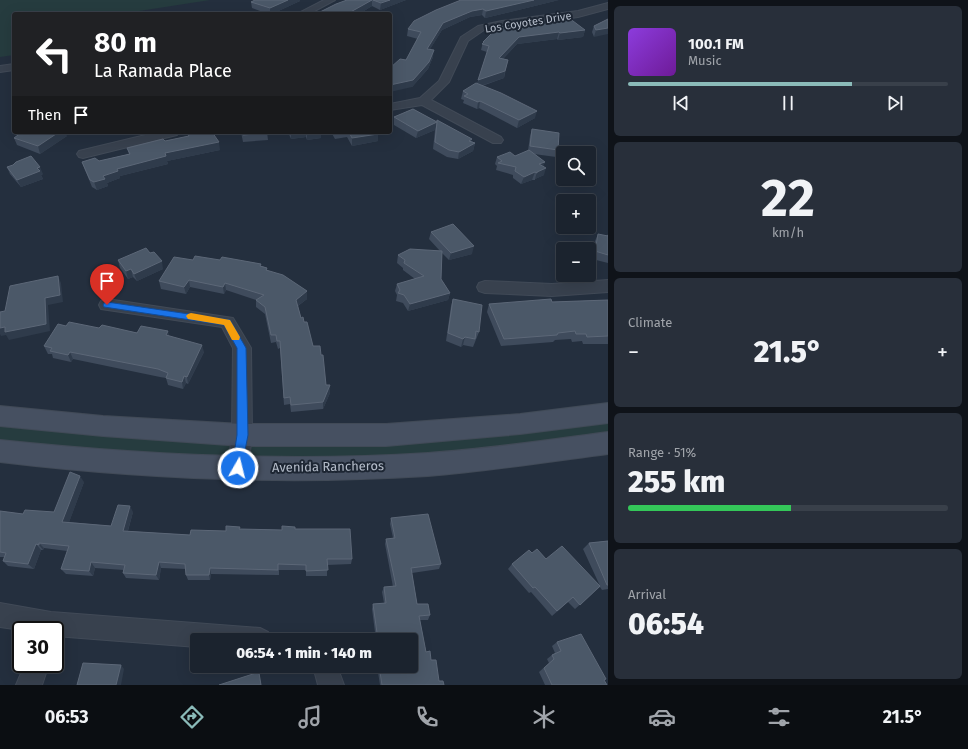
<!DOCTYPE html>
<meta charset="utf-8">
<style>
:root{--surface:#1b232e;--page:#282f3a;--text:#f1f3f6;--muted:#a0a4aa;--line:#39404a;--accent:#8bbbb9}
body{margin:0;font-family:"Fira Sans",sans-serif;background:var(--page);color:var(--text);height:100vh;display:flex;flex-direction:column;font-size:15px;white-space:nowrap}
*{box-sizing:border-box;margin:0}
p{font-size:13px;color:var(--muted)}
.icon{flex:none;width:22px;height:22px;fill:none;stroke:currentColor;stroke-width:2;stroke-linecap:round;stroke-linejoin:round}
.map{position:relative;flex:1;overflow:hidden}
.side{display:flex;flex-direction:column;gap:6px;padding:6px;background:#0f1319;width:360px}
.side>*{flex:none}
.guide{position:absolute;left:12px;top:12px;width:380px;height:122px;border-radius:4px;box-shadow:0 4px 16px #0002,0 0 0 1px var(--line);background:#202124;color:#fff;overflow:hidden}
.buttons{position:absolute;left:556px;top:146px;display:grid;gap:8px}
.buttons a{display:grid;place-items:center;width:40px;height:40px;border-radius:4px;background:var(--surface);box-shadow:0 4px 16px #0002,0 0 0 1px var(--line);font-size:20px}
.speed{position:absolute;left:12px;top:621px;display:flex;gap:8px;font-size:20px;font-weight:700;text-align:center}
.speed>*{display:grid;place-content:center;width:52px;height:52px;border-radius:50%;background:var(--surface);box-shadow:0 4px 16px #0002,0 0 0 1px var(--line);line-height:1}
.speed .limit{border:2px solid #111;border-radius:6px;background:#fff;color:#111}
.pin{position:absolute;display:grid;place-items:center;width:34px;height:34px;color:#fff;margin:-41px -17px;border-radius:50% 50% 50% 0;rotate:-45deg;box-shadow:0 0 4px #0007}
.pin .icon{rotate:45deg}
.me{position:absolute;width:44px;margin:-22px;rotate:8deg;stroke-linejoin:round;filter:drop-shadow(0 0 3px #0008)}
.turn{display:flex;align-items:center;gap:14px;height:84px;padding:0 16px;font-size:18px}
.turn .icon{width:52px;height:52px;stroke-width:2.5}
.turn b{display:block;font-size:28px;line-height:34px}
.then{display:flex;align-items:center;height:38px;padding:0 16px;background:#0003;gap:8px;font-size:15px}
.big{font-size:30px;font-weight:800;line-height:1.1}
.side .tile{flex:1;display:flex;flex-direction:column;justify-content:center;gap:6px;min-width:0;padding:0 14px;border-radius:6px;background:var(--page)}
.side .dial{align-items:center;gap:0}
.dial b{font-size:52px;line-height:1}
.song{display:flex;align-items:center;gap:12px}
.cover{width:48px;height:48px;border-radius:6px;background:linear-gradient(135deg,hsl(270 70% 55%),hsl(280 70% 35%))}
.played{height:4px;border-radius:2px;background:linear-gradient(90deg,var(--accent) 70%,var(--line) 70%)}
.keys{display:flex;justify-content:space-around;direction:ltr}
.heat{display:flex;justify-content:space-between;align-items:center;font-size:22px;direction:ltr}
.charge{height:6px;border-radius:3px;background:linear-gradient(90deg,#34c759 51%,var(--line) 0)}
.trip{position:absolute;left:190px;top:633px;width:228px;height:40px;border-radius:4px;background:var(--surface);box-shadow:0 4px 16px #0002,0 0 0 1px var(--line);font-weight:800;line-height:40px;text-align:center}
.tab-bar{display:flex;height:64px;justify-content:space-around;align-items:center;background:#0b0e12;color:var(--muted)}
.tab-bar .icon{width:28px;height:28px}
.tab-bar .on{color:var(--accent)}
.tab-bar b{font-size:18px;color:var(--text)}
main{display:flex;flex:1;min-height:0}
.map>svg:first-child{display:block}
.green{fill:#263c3f}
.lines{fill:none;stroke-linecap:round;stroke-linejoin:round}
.minor-casing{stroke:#414a57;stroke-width:2}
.secondary-casing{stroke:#414a57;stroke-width:2}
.minor{fill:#38414e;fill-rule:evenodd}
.secondary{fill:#465061;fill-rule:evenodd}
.wall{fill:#3f4b5c}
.shaded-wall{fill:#2f3b4b}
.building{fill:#4b5868;stroke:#5c6777}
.route{fill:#1a73e8;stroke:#114b97}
.slow{fill:#f59e0b}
.labels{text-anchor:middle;stroke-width:4;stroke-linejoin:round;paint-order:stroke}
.far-street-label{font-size:11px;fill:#b4bcc9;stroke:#1d2633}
.street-label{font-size:13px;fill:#b4bcc9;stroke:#1d2633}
</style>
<main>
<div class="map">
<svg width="608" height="685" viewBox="0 0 608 685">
<rect width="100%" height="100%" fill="#242f3e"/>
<path class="green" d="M0,0H210L120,14H14V55L0,57Z
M608,417V439L488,456L244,465L247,437Z
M0,420L238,438L231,464L0,447Z"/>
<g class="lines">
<g class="minor-casing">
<path id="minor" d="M324,0H335L309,14H297Z
M608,3V9L578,17L484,30L468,41L449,82L431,100L501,137L503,140L501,143H493L422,105L390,110V104L420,98L439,81L461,37L478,26L502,21L578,11Z
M14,64V70L0,72V66Z
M158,132H179L177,135L83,158L79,157L77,154L79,151Z
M608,280V292L552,296L485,293L479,291L477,287L479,283L485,281L552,284Z
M107,299L233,318L251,348L252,435L248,468L245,474L238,477L231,474L228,468L232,435L233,348L222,327L101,309L99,305L101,301Z
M0,603L51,612L260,628L268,632L272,640H197V647L55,636V630H21L0,627Z
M25,664H49L42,685H16Z
M313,666H337L344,685H318Z"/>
</g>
<g class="secondary-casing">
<path id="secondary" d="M608,403V423L520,434L386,446H242L103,436L0,426V406L103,416L242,424H386L520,414Z
M608,432V454C548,462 489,471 428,476C285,485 142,479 0,462V440C142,455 285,462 428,453C489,449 548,440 608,432Z"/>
</g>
<use href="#minor" class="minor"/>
<use href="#secondary" class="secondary"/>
</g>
<path class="wall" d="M255,0H300V1L272,14H268L252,8L251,2Z
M347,0H406L380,10L372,6L359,14H316Z
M559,0L485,18L482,15L470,17L442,30L430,49L433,57L428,69L412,87L406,60L418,39L407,36L408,29L436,10Z
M608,19L594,37L592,32L594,26Z
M498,27L585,30L583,37L558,40L557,39L517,44L503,59L508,60L504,78L482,86L535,118L517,128L479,108L477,109L463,103L464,100L461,99L463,91L477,84L487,52L481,50L483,42Z
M413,109L475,143L473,151L458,159L447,157L433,149L435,130L416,138L394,125V117Z
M532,129L558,150L556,157L534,154L545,162L543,166L544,175L535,179V180H532L521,184L513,178V175L496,170L497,166L495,164L497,157L515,156L528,151L530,136Z
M89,132H111V133L90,135Z
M241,132H267L268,140L243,142Z
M288,132H321V138L307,140L306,137L291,139Z
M331,132H378V141L352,146L347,137L335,139Z
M188,134L220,150L167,161L168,164L120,176V178L107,183L108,186L97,190L92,187L85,170L82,162L99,161L129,154L127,148L165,141L188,136Z
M67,136L40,154L17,145L14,138Z
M7,167L43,174L41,175L43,179L21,187L10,174Z
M431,232L472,254L449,260L442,253L441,279L450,293L448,300L408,311L403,303L396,301L397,295L395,291L397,284L415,279L403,270V268L397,263L398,255L440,251L429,239Z
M598,234L607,236L608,234V263L592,259L595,241Z
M118,260L163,269L137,281L133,277L128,279L120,268Z
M193,260L262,266L267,268V270L307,299L298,306L301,318L304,322L313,346L321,355L326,385L330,393L323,409L291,412L290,404L284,405L280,348L278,349L276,342L271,343L265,314L256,307V300L226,290L224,294L190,287L186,294L161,289L159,281Z
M453,299L479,332L473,347L463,345L461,347L446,341L451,306Z
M608,300V344H583L582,341L572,342L571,339L555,340L553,342L501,346L487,312L489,304Z
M66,326L99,328L169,336L204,352L188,384L186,383L183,389L168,385L166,378L160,377L73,359L71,362L53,358L52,354H48L44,346Z
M84,482L69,522L111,526L133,512L128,531L190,535L240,529L282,530L295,529L352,559L351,564L327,565V576H306V570H279V575L211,574L210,580H188L186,575V569L161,568L159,580L126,578L123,573L124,570L95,568L93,576L66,574L61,569L67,551L44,548L43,550H41L34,569L8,566L3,561L4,557H0V511L23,514L54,512Z
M391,518L441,564L439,569L412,573L417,604L430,615L428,620H420L426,652L431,660L439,681L444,685H380L377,666H411V640H376L372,609L373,604L384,603L382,592L384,587H393L385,544L386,539L393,538L390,524Z
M608,541V589L602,590L600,587L575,609L568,602L552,616L531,592L529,593L508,569L512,564L532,553L546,559L600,586L583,549L589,543Z
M557,642L604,680L607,685H545L539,672L549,663L547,659L552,655L555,653L552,646Z"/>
<path class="shaded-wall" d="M288,0H300V1L272,14H270V8Z
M372,0V6L359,14H347Z
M390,0H406L380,10L381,3Z
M534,0H559L485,18L486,11Z
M483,9L482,15L470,17L442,30L426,56L427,49L443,23L472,11Z
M608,28V34L594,37L596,30Z
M585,30L583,37L558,40L560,33Z
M559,32L557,39L517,44L497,65L499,58L519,37Z
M434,50L433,57L428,69L412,87L390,92V85Z
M505,71L504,78L477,87L478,80Z
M480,101L479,108L477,109L478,102Z
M537,111L535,118L517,128L519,120Z
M437,122L435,130L416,138L418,131Z
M59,132H65L67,136L40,154L38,146Z
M291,132H306V137L291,139Z
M307,132H321V138L307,140Z
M378,134V141L352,146V138Z
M472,139L470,146L475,143L473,151L458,159L459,152L469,141Z
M219,142L220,150L167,161L168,164L120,176V178L107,183L108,186L97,190L94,182L103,176L117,169L165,153Z
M545,162L542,169L546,168L544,175L535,179L539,164Z
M40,167L43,174L41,175L43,179L21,187L17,180Z
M535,172L532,180L521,184L524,177Z
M474,246L472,254L449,260L451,253Z
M162,261L163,269L137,281L134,274Z
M131,269L133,277L128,279L126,271Z
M58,276L61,283L63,302L48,305L50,331L9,340L6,335L1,336L0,334V328Z
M189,280L190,287L186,294L184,287Z
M225,283L226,290L224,294L223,287Z
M307,291V299L296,307V300Z
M450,293L448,300L408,311L410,304Z
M168,331L170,338L166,335Z
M465,337L463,345L461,347L463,339Z
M202,345L204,352L188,384L187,377Z
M70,352L73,359L71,362L68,355Z
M184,376L186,383L183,389L182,382Z
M330,385V393L323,409V402Z
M80,476L84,482L67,528L62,522Z
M130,506L133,512L126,537L123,531Z
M39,543L44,548L43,550L39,545Z
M36,544L41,550L34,569L28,564Z
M91,562L95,568L93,576L89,571Z
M159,562L161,568L159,580L156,575Z
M210,568L211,574L210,580L209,575Z
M121,665L124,669L121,685H116Z"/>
<path class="building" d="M255,0H288L270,8L251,2Z
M347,0H372L347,14H316L336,4Z
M373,0H390L381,3Z
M461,0H534L486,11L483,9L472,11L443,23L427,49L434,50L429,62L413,80L390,85V68L400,59L406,60L421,32L408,29L414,21L436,10Z
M569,18L585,30L560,33L559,32L519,37L499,58L508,60L505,71L478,80L489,46L482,44L484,42H483L498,27Z
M608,19V28L596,30L594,26Z
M476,83L501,93L537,111L519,120L480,101L478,102L464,96L468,94L463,91Z
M413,109L437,122V120L472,139L469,141L475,143L459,152L449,150L435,142L437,122L418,131L394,117Z
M532,129L559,133L558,150L530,146Z
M22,132H59L38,146L14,138Z
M198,132H212L219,142L165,153L166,156L117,169L118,171L103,176L105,179L94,182L90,180L82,162L95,158L99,161L130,154L127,148L163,139L165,141L189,136L188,134Z
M242,132H267L268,133L243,135Z
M349,132H378V134L352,138Z
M529,150L545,162L539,164L546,168L537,172V173L535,172L524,177L515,171L516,167L498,163L502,161L497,157L510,152L515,156Z
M31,156L40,167L37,168L40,171L17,180L7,167L13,165L16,162Z
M453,224L474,246L451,253L431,232Z
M598,234L608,236V235V255L595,251Z
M146,248L150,253L154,252L162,261L134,274L131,269L126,271L118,260Z
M410,249L442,251L441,279L450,293L410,304L404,295L398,293L400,290L397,284L424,276L404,263L405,260L398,255Z
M195,256L220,260L222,257L261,264L260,266L267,268L266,270L283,275L307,291L296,300L301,318L303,317L304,322H307L313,346H320L321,355H323L326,385H330L323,402L291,405L290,397L284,398L280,341H277L276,335H271L265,307L256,300L264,295L225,283L223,287L189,280L184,287L159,281L174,257L193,260Z
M58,276L60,295L45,298L46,324L5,332V327L0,328V312L5,311L10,286Z
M453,299L482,305L479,332L476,331L475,339L465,337L463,339L448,333Z
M551,299L552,302L608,300V336L587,337L586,334H576L575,331L558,333L557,335L504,339L489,304Z
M69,322L99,328L102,325L137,333L141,326L168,331L166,335L202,345L187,377L184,376L182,382L166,378L168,373L158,369L70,352L68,355L50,351L52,348L44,346L58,324L66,326Z
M70,472L80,476L62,522L111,526L118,505L130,506L123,531L190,535L191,530L226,531V526L240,527L239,529L282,530V526L295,527V529H350L352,559H327L328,570L306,571V565L278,564V570L210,568L209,575H186L185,564L159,562L156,575L123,573L125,565L91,562L89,571L61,569L69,546L39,543V545L36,544L28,564L3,561L6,553L0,552V511L23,514L25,510L54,512Z
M428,514L441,564L411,568L417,604H428L430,615L419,616L426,652L430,651L431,660H436L439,681H443L444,685H382L379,666H411V640H378L373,604L386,603L384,587L396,586L386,539L395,538L391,518Z
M608,541V585H607L589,543Z
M562,546L600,586L580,605L573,597L557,611L535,587L533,588L512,564L529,550L532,553L537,549L546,559Z
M581,634L606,679L604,680L607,685H552L544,668L554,659L552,655L561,651L557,642Z
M83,663L121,665L116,685H77Z
M256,673H259L261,685H219Z"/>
<path class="route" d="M107,302L230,320L246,348L248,435L241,471L238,473L234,471L232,468L237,435V348L224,325L104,307L103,305L104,303Z"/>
<path class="slow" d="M191,313L230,320L240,337L239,340H232L224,325L188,319L186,316L188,314Z"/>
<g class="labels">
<g class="far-street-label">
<text transform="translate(528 22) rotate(-9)" y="4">Los Coyotes Drive</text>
</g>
<g class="street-label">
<text transform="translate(328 466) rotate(-1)" y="5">Avenida Rancheros</text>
</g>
</g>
</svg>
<div class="buttons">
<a><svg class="icon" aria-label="search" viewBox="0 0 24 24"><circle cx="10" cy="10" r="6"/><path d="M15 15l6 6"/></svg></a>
<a>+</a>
<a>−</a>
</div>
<div class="speed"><div class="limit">30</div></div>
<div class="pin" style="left:107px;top:305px;background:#d93025"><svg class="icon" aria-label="arrive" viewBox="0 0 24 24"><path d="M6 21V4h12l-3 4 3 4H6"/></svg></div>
<svg class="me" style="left:238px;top:468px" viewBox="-20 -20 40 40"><circle r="17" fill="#1a73e8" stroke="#fff" stroke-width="3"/><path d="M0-11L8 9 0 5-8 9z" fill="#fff"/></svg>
<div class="trip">06:54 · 1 min · 140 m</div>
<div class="guide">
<div class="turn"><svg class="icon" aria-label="left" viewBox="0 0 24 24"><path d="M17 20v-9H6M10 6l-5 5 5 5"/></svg><div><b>80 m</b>La Ramada Place</div></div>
<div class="then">Then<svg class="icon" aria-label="arrive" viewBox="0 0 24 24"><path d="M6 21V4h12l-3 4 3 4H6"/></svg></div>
</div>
</div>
<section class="side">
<div class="tile">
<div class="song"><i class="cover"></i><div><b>100.1 FM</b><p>Music</p></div></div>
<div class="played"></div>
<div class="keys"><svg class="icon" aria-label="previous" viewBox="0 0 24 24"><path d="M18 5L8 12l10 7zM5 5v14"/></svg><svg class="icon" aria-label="pause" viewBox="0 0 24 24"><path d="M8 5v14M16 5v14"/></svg><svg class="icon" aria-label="next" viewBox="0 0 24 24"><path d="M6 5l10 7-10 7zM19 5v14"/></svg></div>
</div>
<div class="tile dial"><b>22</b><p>km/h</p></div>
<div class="tile"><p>Climate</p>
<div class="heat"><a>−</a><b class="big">21.5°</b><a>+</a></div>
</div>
<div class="tile"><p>Range · 51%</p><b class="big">255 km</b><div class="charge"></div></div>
<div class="tile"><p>Arrival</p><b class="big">06:54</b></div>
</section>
</main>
<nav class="tab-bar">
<b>06:53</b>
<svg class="icon on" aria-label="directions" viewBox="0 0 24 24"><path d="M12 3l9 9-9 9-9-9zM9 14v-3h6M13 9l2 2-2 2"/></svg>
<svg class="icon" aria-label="music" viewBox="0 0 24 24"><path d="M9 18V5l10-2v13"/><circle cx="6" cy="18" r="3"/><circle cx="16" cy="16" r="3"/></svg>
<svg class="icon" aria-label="phone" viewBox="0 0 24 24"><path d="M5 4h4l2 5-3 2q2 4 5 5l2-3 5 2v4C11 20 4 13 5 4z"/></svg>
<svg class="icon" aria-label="climate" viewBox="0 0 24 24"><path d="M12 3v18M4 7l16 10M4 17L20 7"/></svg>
<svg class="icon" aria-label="car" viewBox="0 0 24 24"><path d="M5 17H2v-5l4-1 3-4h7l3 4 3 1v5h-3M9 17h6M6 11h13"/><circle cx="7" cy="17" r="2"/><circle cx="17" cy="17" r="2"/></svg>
<svg class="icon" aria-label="filters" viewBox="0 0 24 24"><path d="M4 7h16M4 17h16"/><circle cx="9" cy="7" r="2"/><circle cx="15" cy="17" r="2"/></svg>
<b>21.5°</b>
</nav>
